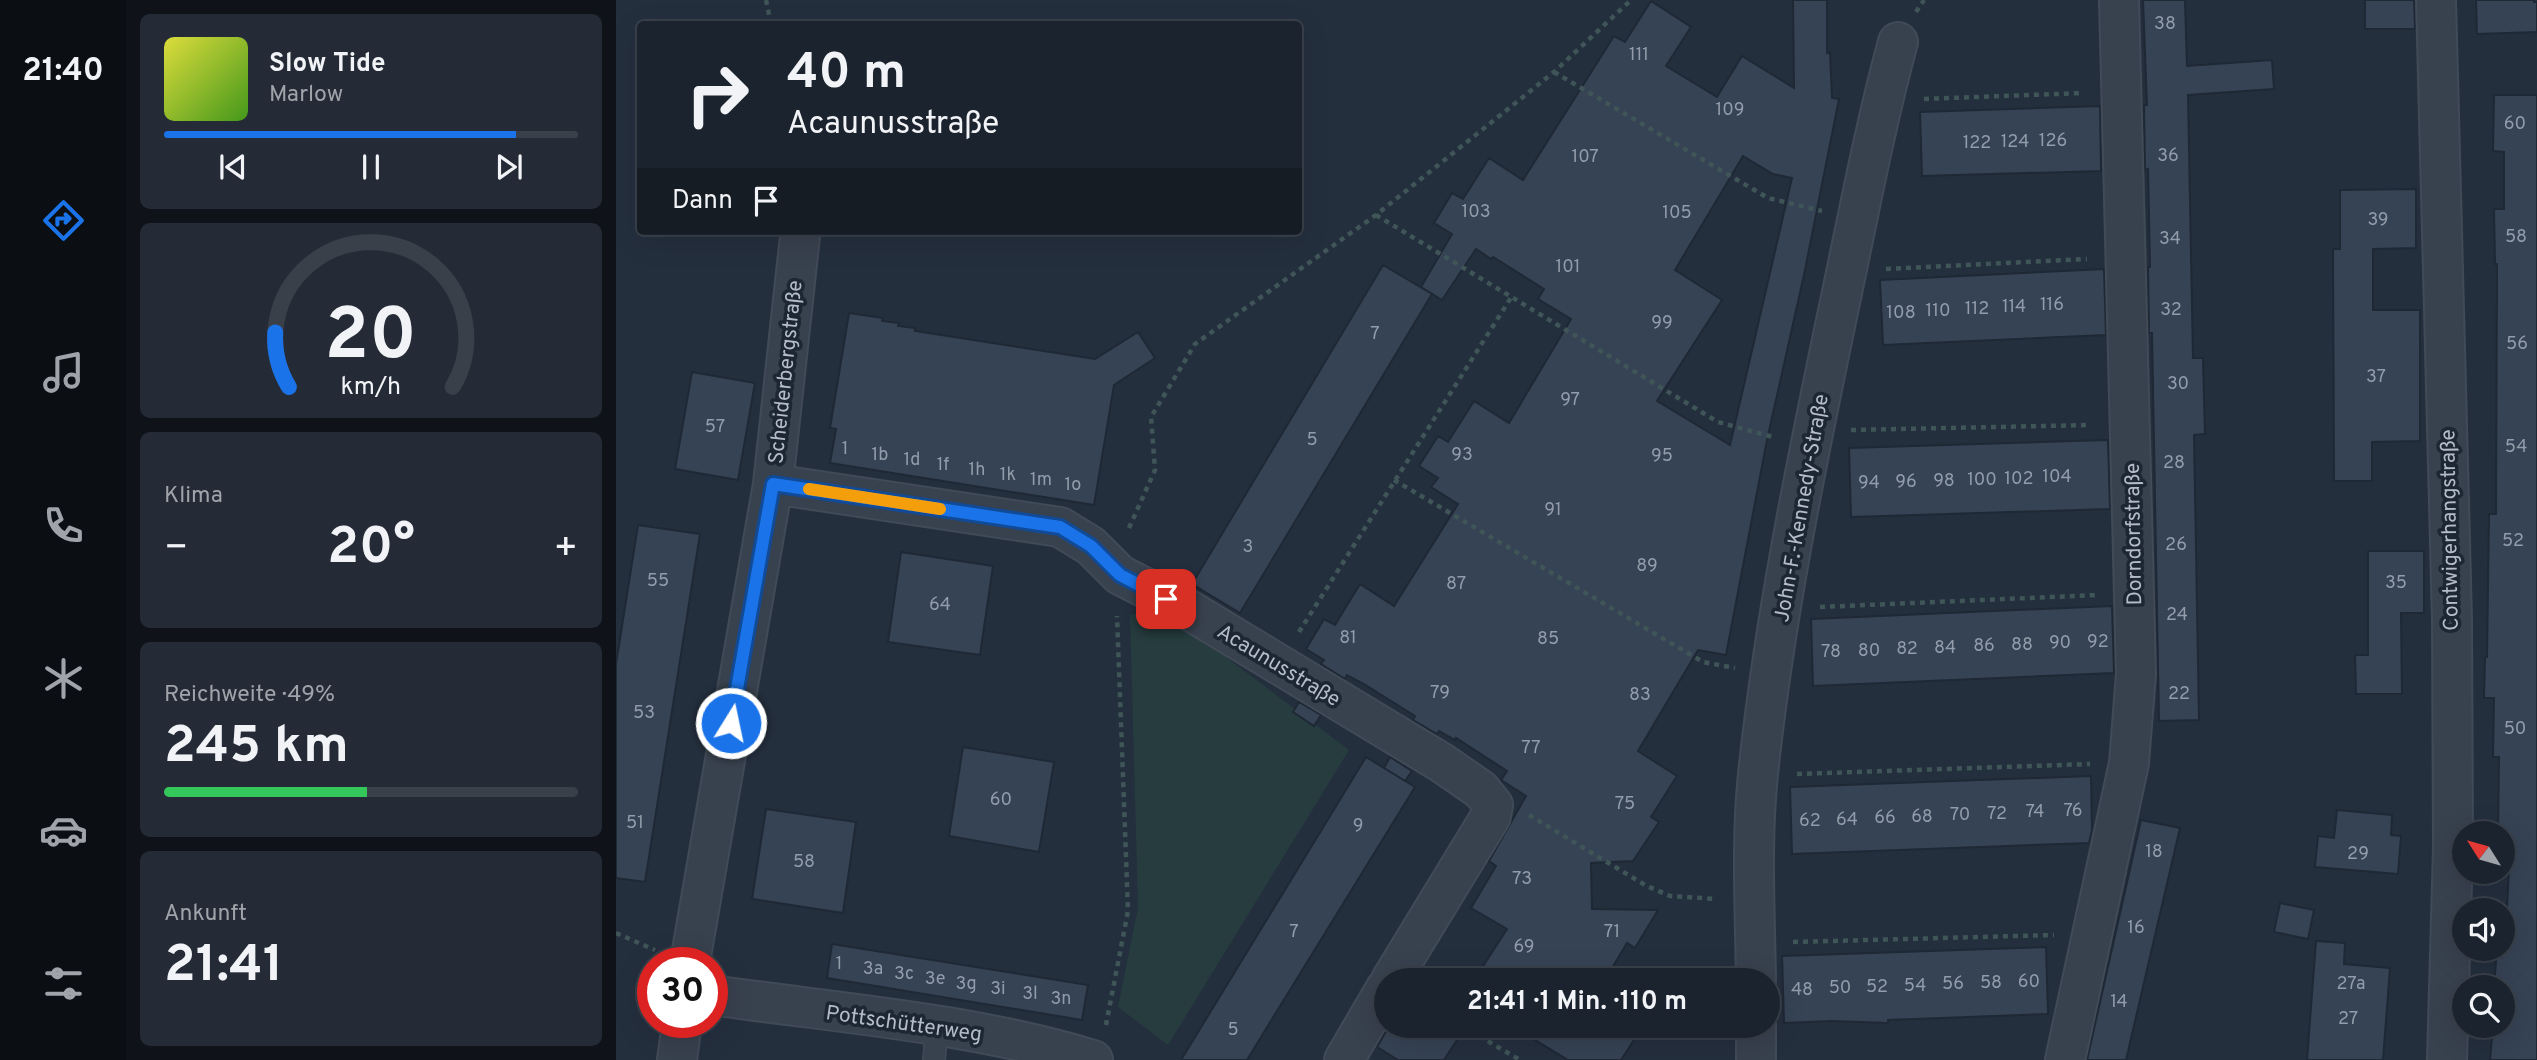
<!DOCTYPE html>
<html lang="de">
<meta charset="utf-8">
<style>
:root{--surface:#1b232e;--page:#242b36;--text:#f1f3f6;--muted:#a0a4aa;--line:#39404a;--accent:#1a73e8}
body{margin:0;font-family:Overpass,sans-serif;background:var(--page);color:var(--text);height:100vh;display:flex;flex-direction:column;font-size:26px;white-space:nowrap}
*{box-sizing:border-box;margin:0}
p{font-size:23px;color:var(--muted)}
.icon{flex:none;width:38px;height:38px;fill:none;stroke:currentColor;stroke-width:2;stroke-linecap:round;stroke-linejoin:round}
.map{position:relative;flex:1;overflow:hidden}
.drawer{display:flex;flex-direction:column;gap:14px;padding:14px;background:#0f1319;width:490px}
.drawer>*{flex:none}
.top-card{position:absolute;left:21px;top:21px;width:665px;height:214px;border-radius:7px;box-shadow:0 7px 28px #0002,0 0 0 2px var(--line);background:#1b232e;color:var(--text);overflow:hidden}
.needle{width:46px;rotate:307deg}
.tools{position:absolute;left:1836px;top:821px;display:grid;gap:14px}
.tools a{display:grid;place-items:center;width:63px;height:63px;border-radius:50%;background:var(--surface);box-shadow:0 7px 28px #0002,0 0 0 2px var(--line);font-size:35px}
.speed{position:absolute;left:21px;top:947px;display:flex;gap:14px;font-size:35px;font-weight:700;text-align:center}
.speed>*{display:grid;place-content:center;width:91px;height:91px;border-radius:50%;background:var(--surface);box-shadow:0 7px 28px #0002,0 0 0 2px var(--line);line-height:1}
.speed .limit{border:10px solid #d22;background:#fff;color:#111}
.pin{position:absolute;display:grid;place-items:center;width:60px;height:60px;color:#fff;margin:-30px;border-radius:14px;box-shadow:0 4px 10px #0006}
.me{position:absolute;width:77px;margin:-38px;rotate:10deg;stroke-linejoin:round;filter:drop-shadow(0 0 5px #0008)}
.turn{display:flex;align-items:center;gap:24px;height:147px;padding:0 35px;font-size:32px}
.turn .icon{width:91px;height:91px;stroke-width:2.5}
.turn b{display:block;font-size:49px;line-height:60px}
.then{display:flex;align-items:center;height:66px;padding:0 35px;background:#0003;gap:14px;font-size:26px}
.big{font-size:52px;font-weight:700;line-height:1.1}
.drawer .tile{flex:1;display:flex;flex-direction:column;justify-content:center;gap:10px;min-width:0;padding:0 24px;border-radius:10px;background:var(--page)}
.drawer .dial{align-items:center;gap:0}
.dial svg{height:182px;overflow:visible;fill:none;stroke:var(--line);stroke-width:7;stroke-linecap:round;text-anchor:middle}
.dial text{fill:var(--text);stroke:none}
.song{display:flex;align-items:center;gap:21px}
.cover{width:84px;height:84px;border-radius:10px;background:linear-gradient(135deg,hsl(60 70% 55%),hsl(100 70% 35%))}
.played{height:7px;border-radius:4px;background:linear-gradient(90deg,var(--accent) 85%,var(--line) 85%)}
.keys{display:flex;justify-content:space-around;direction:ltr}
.heat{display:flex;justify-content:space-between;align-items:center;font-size:38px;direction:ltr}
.charge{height:10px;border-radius:5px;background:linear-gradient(90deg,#34c759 49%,var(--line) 0)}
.trip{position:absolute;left:758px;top:968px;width:406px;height:70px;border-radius:35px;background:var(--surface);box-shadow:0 7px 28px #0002,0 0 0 2px var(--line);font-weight:700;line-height:70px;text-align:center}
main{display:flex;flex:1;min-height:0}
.tab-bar{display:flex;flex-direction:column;width:126px;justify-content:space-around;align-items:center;background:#0b0e12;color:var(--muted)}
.tab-bar .icon{width:49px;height:49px}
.tab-bar .on{color:var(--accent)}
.tab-bar b{font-size:32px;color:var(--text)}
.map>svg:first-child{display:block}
.green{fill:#263c3f}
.building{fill:#364354;stroke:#1f2835;stroke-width:2;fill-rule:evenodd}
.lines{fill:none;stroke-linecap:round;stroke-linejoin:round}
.lane-casing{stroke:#414a57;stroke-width:24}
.street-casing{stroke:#414a57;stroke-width:42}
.path{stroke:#3f5557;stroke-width:4.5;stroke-dasharray:5 5;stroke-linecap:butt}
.lane{stroke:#38414e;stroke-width:21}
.street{stroke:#38414e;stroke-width:38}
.route-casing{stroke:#114b97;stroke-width:18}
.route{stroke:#1a73e8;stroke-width:12}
.slow{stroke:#f59e0b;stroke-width:12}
.labels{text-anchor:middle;stroke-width:7;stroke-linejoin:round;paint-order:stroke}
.number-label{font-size:18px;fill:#929caa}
.street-label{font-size:21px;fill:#b4bcc9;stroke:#1d2633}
</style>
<main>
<nav class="tab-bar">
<b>21:40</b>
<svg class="icon on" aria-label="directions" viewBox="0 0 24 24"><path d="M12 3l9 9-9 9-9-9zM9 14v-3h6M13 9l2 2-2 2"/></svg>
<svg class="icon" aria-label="music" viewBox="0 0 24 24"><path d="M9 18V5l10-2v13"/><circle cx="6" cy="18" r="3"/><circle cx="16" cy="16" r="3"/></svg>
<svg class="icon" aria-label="phone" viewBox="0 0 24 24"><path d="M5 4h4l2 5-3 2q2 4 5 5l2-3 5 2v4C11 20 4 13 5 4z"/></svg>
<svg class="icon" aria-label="climate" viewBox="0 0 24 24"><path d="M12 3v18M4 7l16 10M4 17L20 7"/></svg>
<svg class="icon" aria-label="car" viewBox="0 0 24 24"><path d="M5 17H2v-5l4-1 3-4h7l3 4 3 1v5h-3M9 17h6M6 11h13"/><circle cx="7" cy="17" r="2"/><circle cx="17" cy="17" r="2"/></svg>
<svg class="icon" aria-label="filters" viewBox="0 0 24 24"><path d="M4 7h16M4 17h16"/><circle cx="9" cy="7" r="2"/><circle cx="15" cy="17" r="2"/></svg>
</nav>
<section class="drawer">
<div class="tile">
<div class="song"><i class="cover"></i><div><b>Slow Tide</b><p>Marlow</p></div></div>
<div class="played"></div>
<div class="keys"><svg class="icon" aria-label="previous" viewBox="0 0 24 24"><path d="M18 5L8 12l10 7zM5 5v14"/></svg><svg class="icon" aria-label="pause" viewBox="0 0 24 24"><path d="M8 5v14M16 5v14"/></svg><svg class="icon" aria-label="next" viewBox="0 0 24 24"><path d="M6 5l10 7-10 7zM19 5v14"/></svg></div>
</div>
<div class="tile dial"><svg viewBox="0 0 100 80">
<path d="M14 69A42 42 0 1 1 86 69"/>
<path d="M14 69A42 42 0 0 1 8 45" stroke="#1a73e8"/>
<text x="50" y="56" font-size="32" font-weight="700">20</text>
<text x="50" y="72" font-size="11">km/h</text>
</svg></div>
<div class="tile"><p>Klima</p>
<div class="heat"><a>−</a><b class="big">20°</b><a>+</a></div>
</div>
<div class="tile"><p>Reichweite · 49%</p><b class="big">245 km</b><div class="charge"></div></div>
<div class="tile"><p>Ankunft</p><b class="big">21:41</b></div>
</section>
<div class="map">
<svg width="1921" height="1060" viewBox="0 0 1921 1060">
<rect width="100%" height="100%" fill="#242f3e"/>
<path class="green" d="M545,608L733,750L552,1045L502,1007L522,908L514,615Z"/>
<path class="building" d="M1177,0H1211V53L1214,52L1216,98L1223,99L1188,275L1151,440L1110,655L1082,650L1022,751L1061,776L1035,817L1043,822L1017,861L975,863L976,909L1042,910L1019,948L1011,943L989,980H858L891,929L855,908L880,866L873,861L910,796L885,780L891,771L840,738L839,740L823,731L821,734L797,720L799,716L748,684L731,675L729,679L705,664L708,660L690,649L708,619L719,625L744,584L778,606L842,504L815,487L822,478L803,466L822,436L832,442L858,401L893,423L955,319L922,299L928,289L877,257L875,259L860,249L826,300L805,287L836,234L818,223L836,193L847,199L873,158L907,180L998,36L1009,42L1035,1L1075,27L1050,66L1101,97L1126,56L1178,88ZM1127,156L1157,174L1176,178L1114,445L1041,401L1106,300L1059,270Z
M1527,0H1569L1571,66L1656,60L1658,89L1572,95L1577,358H1587L1589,434L1578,435L1583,720L1543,721L1536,333H1533L1532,267H1534L1532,169L1529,170L1528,105H1531Z
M1749,0H1798L1799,29H1749Z
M1860,0H1918V2H1921V32L1861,34Z
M1878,95H1921V1060H1874L1877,1026H1886V987H1878L1881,948H1886V928L1890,929L1893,867H1886V833H1882L1883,757H1877L1878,698H1868L1869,657H1871L1873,514H1880L1881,264H1879L1878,209H1888V152L1877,151Z
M1484,106L1485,171L1306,176L1304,112Z
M1800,189V248L1757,249V310H1804V441L1756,442V481H1718L1717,249H1724V190Z
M767,265L816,294L624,613L576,584Z
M1488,269L1490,335L1267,345L1264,280Z
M233,313L267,318L266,321L283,323L282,326L299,328V331L479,359L522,332L539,358L498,385L478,505L214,463L220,429L214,428Z
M76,372L139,383L122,480L59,469Z
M1492,440L1494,509L1235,517L1233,448Z
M22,525L84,534L29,882L0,878V664Z
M1752,551H1808V613H1785L1786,694H1740L1739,655H1752Z
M285,552L377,566L364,655L272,642Z
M1496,606L1498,673L1197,686L1195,619Z
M683,702L705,715L698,726L677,712Z
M347,747L438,762L423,852L333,836Z
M750,757L799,787L669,998L631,1060H565Z
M774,757L796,771L789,781L768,768Z
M1475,776L1476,830L1473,843L1176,854L1174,787Z
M150,809L240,822L227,913L136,899Z
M1721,810L1776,815L1775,835L1785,836L1782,874L1699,867L1702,836L1718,838Z
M1525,820L1564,828L1510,1060H1471Z
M1664,903L1698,910L1692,939L1658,932Z
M1700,941L1729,943L1728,964L1774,968L1767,1060H1691Z
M216,944L472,985L466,1020L211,978Z
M1430,947L1432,1014L1272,1020V1023L1216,1021L1168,1023L1166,956Z
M773,1026H850L828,1060H782L761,1047Z
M890,1026H1027L1005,1060H952L906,1032L905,1035Z"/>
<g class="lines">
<g class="lane-casing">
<path id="lane" d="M318,1060L321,1027"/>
</g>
<g class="street-casing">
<path id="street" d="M1820,0L1836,620L1837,848L1831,1060
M157,484L444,527L475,546L504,575L573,610L826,763L865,790L877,805L875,816L775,980
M74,962L157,484L184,236
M1140,980C1139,911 1135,842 1142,774C1158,622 1189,470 1220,321C1240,228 1257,134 1282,42
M96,995C221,1013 357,1023 477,1060
M1140,1026V1060
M61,1060L66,1022
M728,1060L770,988
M1449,1060L1513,763L1520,674L1503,0"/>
</g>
<path class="path" d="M150,0L155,24
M1300,12L1308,0
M938,72L1152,198L1206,211
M1308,99L1467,93
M760,215L1102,422L1157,437
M1270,269L1471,259
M1235,430L1475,425
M778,480L1087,662L1119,668
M513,528L539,470L535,417L579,344L760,215L938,72L1015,0
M1204,607L1482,595
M683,632L896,296
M1181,774L1474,764
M913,815L1029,885L1054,896L1100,899
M0,933L39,950
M1177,942L1438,935
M490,1025L512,911L501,616
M846,1026L904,1060"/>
<use href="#lane" class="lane"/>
<use href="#street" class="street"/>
</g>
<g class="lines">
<g class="route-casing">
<path id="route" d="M115,723L157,484L444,527L475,546L504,575L550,599"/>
</g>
<use href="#route" class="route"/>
<path class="slow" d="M193,489L324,509"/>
</g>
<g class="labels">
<g class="number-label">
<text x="1549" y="29">38</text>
<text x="1023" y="60">111</text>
<text x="1114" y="115">109</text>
<text x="1899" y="129">60</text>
<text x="1437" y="146">126</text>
<text x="1399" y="147">124</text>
<text x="1361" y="148">122</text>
<text x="1552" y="161">36</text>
<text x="969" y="162">107</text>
<text x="860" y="217">103</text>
<text x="1061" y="218">105</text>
<text x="1762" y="225">39</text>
<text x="1900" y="242">58</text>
<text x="1554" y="244">34</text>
<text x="952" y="272">101</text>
<text x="1436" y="310">116</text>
<text x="1398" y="312">114</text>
<text x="1361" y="314">112</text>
<text x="1555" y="315">32</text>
<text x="1322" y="316">110</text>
<text x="1285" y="318">108</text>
<text x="1046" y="328">99</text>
<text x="759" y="339">7</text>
<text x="1901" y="349">56</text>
<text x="1760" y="382">37</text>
<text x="1562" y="389">30</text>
<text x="954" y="405">97</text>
<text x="99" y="432">57</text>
<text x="696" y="445">5</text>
<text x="1900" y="452">54</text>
<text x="229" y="454">1</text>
<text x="264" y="460">1b</text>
<text x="846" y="460">93</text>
<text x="1046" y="461">95</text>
<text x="296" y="465">1d</text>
<text x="1558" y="468">28</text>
<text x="327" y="470">1f</text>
<text x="361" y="475">1h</text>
<text x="392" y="480">1k</text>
<text x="1441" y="482">104</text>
<text x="1403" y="484">102</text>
<text x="425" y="485">1m</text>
<text x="1366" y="485">100</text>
<text x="1328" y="486">98</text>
<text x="1290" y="487">96</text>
<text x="1253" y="488">94</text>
<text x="457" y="490">1o</text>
<text x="937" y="515">91</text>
<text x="1897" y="546">52</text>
<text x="1560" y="550">26</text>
<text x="632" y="552">3</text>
<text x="1031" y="571">89</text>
<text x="42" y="586">55</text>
<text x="1780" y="588">35</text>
<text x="840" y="589">87</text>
<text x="324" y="610">64</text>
<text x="1561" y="620">24</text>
<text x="732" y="643">81</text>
<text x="932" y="644">85</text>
<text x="1482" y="647">92</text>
<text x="1444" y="648">90</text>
<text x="1406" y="650">88</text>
<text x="1368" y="651">86</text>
<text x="1329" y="653">84</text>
<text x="1291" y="654">82</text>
<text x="1253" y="656">80</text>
<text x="1215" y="657">78</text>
<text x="824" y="698">79</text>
<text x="1563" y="699">22</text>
<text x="1024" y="700">83</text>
<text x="28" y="718">53</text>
<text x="1899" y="734">50</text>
<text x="915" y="753">77</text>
<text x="385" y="805">60</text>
<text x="1009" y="809">75</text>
<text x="1457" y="816">76</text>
<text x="1419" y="817">74</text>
<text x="1381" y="819">72</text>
<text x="1344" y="820">70</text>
<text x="1306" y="822">68</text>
<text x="1269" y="823">66</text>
<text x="1231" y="825">64</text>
<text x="1194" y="826">62</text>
<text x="19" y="828">51</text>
<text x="742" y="831">9</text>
<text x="1538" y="857">18</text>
<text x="1742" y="859">29</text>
<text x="188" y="867">58</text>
<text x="906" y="884">73</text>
<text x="1520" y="933">16</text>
<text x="678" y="937">7</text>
<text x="996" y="937">71</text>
<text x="908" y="952">69</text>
<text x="223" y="969">1</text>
<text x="257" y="974">3a</text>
<text x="288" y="979">3c</text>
<text x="319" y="984">3e</text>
<text x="1413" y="987">60</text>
<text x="1375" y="988">58</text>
<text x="350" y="989">3g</text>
<text x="1337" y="989">56</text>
<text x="1735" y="989">27a</text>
<text x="1299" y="991">54</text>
<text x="1261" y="992">52</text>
<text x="1224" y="993">50</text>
<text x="382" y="994">3i</text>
<text x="1186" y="995">48</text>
<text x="414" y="999">3l</text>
<text x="445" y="1004">3n</text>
<text x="1503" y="1007">14</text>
<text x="1732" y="1024">27</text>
<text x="617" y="1035">5</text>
</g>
<g class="street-label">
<text transform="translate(169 372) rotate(-84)" y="7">Scheiderbergstraße</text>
<text transform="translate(1185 508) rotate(-80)" y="7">John-F.-Kennedy-Straße</text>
<text transform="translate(1833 530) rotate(-91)" y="7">Contwigerhangstraße</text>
<text transform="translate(1517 534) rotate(-91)" y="7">Dorndorfstraße</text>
<text transform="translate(663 665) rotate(31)" y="7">Acaunusstraße</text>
<text transform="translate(288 1023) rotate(8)" y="7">Pottschütterweg</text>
</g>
</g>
</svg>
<div class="tools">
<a><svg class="needle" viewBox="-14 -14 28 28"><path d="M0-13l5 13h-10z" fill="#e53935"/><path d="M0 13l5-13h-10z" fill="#a0a4aa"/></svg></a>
<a><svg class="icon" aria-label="sound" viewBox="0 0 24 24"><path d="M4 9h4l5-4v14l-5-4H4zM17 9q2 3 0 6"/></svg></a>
<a><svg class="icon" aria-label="search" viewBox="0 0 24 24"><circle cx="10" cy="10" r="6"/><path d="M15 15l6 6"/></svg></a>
</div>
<div class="speed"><div class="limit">30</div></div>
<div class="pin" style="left:550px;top:599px;background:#d93025"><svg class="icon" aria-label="arrive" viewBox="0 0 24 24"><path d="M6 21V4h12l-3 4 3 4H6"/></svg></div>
<svg class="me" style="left:115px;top:723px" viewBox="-20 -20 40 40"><circle r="17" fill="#1a73e8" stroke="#fff" stroke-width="3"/><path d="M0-11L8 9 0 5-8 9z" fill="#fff"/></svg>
<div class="trip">21:41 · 1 Min. · 110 m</div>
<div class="top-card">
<div class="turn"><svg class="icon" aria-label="right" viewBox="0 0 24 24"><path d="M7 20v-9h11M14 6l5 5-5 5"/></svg><div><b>40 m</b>Acaunusstraße</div></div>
<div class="then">Dann<svg class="icon" aria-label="arrive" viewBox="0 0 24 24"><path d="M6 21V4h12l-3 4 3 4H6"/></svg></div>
</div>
</div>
</main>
